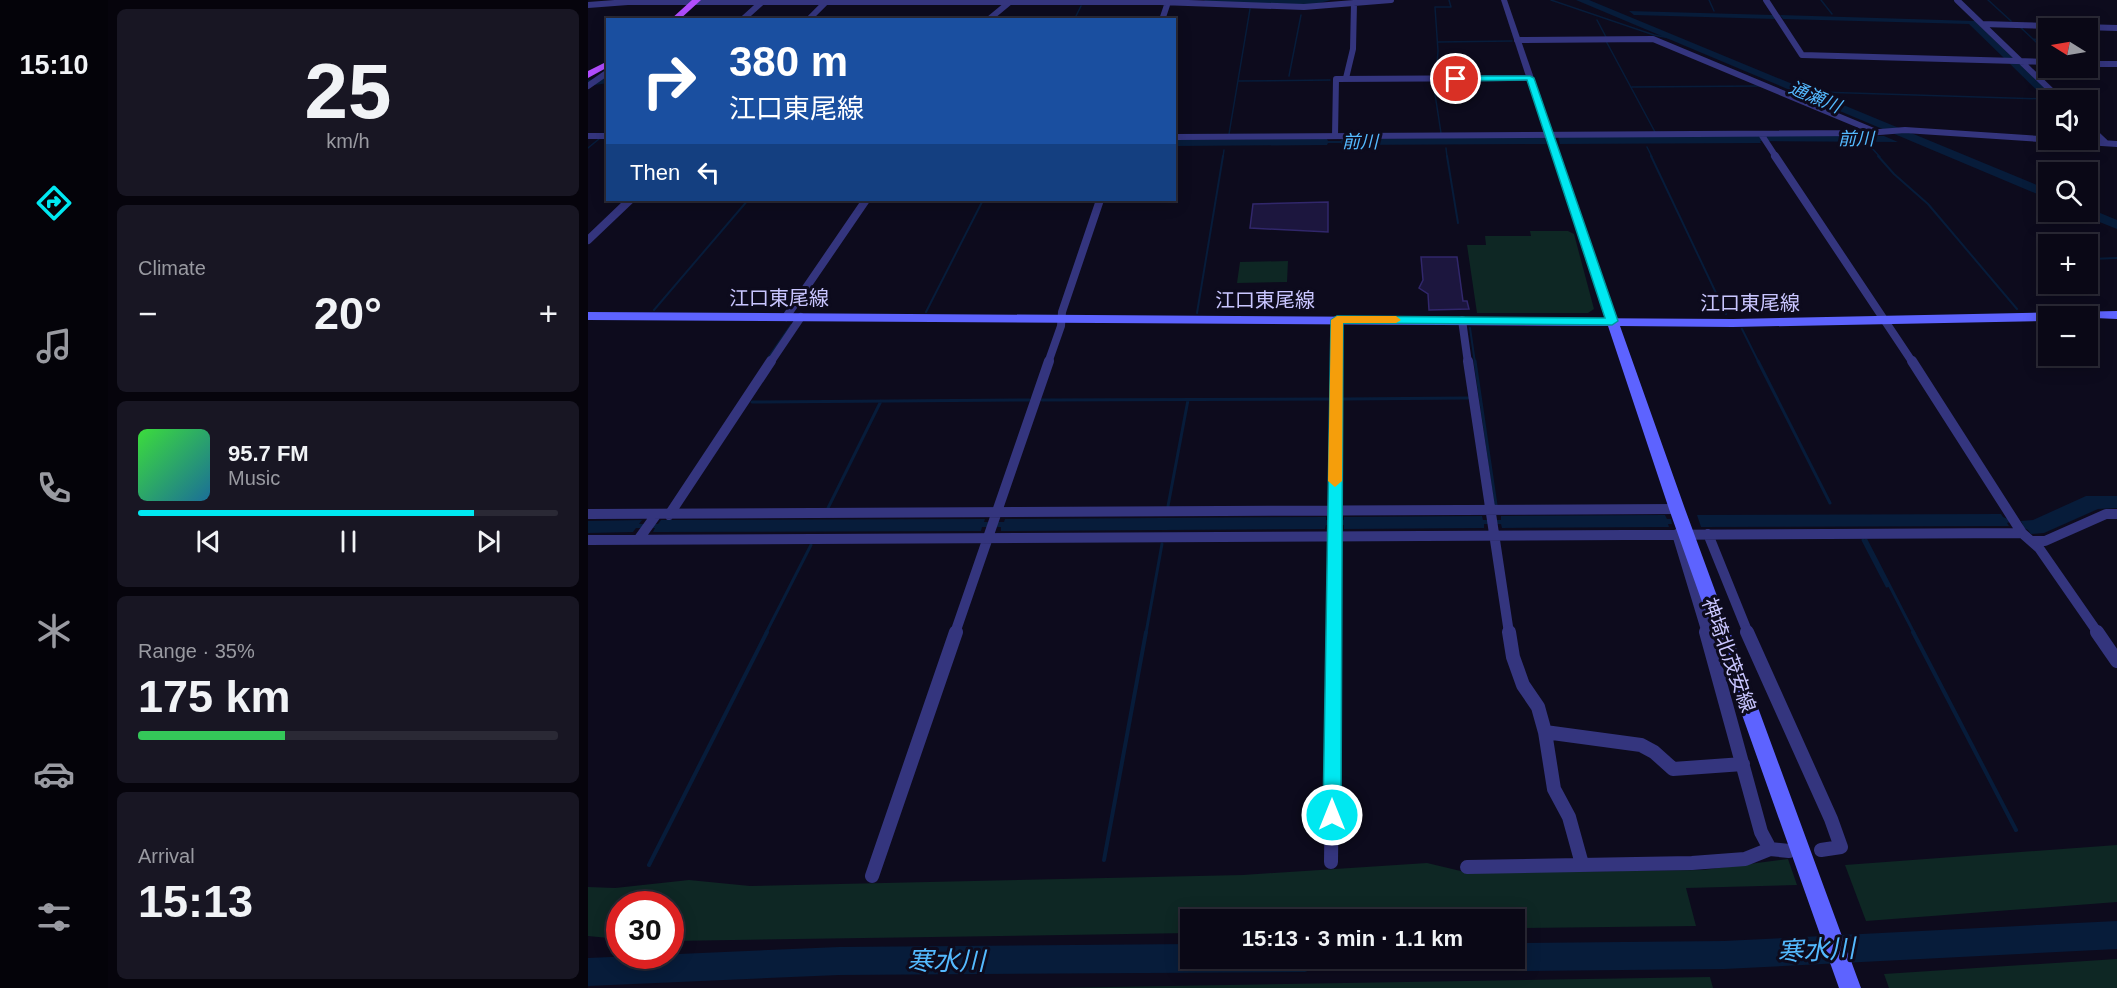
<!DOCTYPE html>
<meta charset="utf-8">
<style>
:root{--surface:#0a0816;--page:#181623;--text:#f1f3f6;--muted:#999aa1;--line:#2a2935;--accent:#00e8f1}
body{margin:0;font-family:Helvetica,"Noto Sans JP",sans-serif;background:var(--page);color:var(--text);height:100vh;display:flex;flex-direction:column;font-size:22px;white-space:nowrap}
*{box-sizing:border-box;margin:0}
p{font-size:20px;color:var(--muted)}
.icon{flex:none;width:33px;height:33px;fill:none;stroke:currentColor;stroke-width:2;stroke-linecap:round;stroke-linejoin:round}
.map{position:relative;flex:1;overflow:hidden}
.details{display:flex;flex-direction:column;gap:9px;padding:9px;background:#06040c;width:480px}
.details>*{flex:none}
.top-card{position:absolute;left:18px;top:18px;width:570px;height:183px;border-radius:0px;box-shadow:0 3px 15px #0003,0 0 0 2px var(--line);background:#1a4fa0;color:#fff;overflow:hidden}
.needle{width:39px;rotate:281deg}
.tools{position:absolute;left:1450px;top:18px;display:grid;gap:12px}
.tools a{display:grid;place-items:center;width:60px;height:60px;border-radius:0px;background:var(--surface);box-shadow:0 3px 15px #0003,0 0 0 2px var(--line);font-size:30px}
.speed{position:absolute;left:18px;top:891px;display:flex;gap:12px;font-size:30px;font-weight:700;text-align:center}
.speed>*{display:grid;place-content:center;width:78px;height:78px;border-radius:50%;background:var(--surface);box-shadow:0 3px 15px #0003,0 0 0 2px var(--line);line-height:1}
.speed .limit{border:9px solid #d22;background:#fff;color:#111}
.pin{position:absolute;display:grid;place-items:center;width:51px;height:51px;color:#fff;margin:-26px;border:3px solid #fff;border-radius:50%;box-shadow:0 2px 6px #0007}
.me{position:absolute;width:66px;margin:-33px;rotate:0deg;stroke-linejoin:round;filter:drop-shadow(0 0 4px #0008)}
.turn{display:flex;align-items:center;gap:21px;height:126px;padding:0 24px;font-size:27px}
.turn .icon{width:78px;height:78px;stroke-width:2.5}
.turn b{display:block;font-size:42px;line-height:51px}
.then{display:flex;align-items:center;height:57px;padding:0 24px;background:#0003;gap:12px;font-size:22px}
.big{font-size:45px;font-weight:800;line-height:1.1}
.details .card{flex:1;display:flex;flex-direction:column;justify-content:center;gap:9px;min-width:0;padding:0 21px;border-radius:9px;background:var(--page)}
.details .dial{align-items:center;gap:0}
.dial b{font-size:78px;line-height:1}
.song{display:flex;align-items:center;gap:18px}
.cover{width:72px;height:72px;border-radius:9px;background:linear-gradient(135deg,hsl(120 70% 55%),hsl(200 70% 35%))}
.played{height:6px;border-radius:3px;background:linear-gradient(90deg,var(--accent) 80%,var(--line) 80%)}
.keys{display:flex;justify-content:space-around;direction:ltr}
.heat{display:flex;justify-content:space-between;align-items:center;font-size:33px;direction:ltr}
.charge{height:9px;border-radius:4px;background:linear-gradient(90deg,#34c759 35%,var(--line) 0)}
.trip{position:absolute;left:592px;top:909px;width:345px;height:60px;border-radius:0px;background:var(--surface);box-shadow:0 3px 15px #0003,0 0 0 2px var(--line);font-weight:800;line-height:60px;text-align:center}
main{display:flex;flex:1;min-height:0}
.dock{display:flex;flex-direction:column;width:108px;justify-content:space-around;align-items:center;background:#040309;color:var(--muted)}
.dock .icon{width:42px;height:42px}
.dock .on{color:var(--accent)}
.dock b{font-size:27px;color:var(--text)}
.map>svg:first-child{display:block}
.green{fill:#0e2724}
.water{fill:#071c3a}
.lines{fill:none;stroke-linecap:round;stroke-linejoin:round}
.stream-far3{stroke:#071c3a;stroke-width:1.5}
.stream-far2{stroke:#071c3a;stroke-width:2}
.stream-far1{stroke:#071c3a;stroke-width:3}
.stream{stroke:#071c3a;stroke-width:4}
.river{fill:#071c3a;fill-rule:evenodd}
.building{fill:#1c163e;stroke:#31276b;stroke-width:1.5}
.minor-far3{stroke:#34357e;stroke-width:6}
.minor-far2{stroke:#34357e;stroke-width:8}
.minor-far1{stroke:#34357e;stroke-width:10}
.minor{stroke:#34357e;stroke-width:14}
.tertiary{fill:#34357e;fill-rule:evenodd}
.secondary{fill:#5d63ff;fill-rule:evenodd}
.primary{fill:#b24dff;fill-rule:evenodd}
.route{fill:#00e8f1;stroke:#00979d;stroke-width:1.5}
.slow{fill:#f59e0b}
.labels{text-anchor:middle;stroke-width:6;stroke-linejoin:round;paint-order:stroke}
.far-water-label{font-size:18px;font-style:italic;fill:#54baff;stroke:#0d0b1d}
.street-label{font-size:20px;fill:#c9c6ff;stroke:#0d0b1d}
.near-water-label{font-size:26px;font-style:italic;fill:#54baff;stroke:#0d0b1d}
</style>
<main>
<nav class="dock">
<b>15:10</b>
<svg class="icon on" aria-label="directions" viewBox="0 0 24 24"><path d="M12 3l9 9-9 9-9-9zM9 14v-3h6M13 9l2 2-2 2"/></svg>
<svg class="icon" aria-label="music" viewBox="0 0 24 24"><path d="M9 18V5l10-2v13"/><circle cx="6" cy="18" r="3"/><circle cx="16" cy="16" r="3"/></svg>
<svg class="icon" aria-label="phone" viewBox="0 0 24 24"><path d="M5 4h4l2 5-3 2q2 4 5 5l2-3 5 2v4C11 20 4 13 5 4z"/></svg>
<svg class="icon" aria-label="climate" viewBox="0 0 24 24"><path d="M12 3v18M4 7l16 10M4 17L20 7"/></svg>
<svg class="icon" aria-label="car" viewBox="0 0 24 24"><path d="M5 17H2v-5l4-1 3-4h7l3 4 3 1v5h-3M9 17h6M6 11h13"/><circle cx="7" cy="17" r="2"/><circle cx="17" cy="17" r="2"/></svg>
<svg class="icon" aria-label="filters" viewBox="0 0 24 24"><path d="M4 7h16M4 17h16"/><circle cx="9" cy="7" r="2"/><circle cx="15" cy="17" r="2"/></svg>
</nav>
<section class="details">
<div class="card dial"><b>25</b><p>km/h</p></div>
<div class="card"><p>Climate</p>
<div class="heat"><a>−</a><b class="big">20°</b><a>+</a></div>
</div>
<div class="card">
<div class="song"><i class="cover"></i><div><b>95.7 FM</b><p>Music</p></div></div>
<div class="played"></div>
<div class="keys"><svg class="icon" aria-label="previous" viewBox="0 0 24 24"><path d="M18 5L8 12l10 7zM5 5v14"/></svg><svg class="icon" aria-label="pause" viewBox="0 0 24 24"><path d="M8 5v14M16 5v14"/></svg><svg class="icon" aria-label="next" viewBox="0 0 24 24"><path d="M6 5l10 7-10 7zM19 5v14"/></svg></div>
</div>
<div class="card"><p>Range · 35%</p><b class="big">175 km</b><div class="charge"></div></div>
<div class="card"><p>Arrival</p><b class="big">15:13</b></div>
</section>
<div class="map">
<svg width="1529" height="988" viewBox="0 0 1529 988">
<rect width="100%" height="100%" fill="#0d0b1d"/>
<path class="green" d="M942,231H980L986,234L1006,309L1000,313H889L879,245H898L897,236H943Z
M700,261L699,282L649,283L652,262Z
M1529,845V902L1278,921L1257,865Z
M1200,859L1209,885L1098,888L1108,926L927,928V920H603V933L83,941L82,904H32L31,939L0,936V887L27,888L101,880L162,886L655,875L839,863L881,873L1115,870Z
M1529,959V988H1301L1296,974Z
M1122,977L1125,988H463Z"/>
<path class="water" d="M1041,11L1185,15L1187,19L1046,15Z
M1192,15L1387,21L1427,60L1417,59L1381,24L1195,19Z
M1421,63H1431L1470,100L1461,102Z
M1169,136H1296L1310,142L1172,141L1173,143L972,144L970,137Z
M957,137L959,144L754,145L753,143H740L739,145L587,146L586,140L739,139L740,141H753L754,139Z
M1498,496H1529V508L1510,509L1456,533L1443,534L1440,530L1422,522L1419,523L1421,526L1113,527L1109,515L1413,514L1415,517L1435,525L1433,521L1445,520Z
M1077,515L1079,519H1083L1084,524H1080L1081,527L914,528L913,524H896V528L756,529V525H738L737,529L413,531V527H394L393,531L65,532L67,528H48L45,532L0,533V521L54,520L51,524H70L73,520L397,519L396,522H416L417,519L738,517V520H756V517L894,516L895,520H913V516Z"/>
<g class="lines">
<path class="stream-far3" d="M963,0L1066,35L1082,38
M1121,0L1126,11
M1233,0L1244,14
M1400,0L1423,21
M486,20L493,6
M1009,20L1018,37
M1431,26L1461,54
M1445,39L1461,40
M1018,41L1067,132
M850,42L924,41
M701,76L713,15
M848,76L850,51L847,7H863L861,0
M650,81L742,80
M845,81L853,133
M1044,87L1172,86
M1231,92L1457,99
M641,134L662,9
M1282,146L1292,157
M1059,147L1064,157
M0,148L11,139
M858,148L859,157
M635,157L636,150"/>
<path class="stream-far2" d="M859,156L870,223
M1063,156L1138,314
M1290,156L1306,174L1340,204L1429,309
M1502,259L1529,258
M66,310L160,200
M338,312L395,200
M609,313L635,156
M882,328L887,363
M1154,329L1171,363
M180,358L203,325"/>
<path class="stream-far1" d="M887,361L908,505
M1170,361L1242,503
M755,399L880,398
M454,400L741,399
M164,402L441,400
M580,506L600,400
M240,508L293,401
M1275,540L1299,586
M1278,540L1326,633
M178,633L223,545
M558,633L574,544"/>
<path class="stream" d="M1325,632L1428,830
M516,860L558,632
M61,865L179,632"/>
<path class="river" d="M616,0H743L720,6L620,4Z
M988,0H1001L1461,190V199Z
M20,77V83L0,86V80Z
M1500,208L1529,220V229L1494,215L1492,212H1500Z
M1529,921V949L1136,969L927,971L917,967L913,958H927V943L1136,941Z
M603,944V958H731L727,968L717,972L251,975L0,986V958L251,947Z"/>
</g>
<path class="building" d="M740,202V232L662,228L665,204Z
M833,257H869L875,301H879L881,309L841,310L840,294L831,288L835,280Z"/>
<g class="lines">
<path class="minor-far3" d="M1178,0L1214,55L1461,62
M1369,0L1473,100
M0,5L40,2H572L716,7L803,0
M154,20L175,1
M220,20L239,1
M400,20L423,1
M574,20L579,5
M1394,24L1529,28
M929,40L1065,39L1288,132
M1500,64H1529
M758,78L765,49L766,3
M0,86L20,72
M1500,126L1518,143
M1173,134L1188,157
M0,136H20
M747,136L748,79L942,78
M586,137L1279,133L1317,130L1529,144"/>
<path class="minor-far2" d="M1187,156L1325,363
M0,240L42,200
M198,317L278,200
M874,320L880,363
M182,363L213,317
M460,363L473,326L474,312L512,200
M749,363V320"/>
<path class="minor-far1" d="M880,361L921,633
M1324,361L1434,533L1451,548L1510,633
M0,514L1089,509
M81,515L183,361
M1089,534L1119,633
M1120,534L1160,633
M0,540L1434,533
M50,540L68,515
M1444,541H1457L1518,514H1529
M367,633L461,361
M746,633L749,361"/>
<path class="minor" d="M921,632L925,657L935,685L950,707L957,732L966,789L981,817L994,864
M1118,632L1173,832L1182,849
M1159,632L1243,819L1253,847L1233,850
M1509,632L1529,661
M957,732L1053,745L1066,752L1085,769L1155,764
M743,862L746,632
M879,867L1104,863L1157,859L1182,849L1201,851
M284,876L368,632"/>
<path class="tertiary" d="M913,0H919L1030,321L1028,323H1020L1018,321Z"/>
<path class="secondary" d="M1529,311V319L1461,316V321L1145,327L1032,326L1097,509L1273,988H1251L1081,509L1020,326L0,320V312L1145,319Z"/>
<path class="primary" d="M104,0H113L91,20H82Z
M20,61V67L0,78V71Z"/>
</g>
<path class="route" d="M942,76L946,78L1030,321L1024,325L755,323L753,815L750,822L744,824L737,822L735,815L743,320L749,316L1017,318L939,80L868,81L864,79L868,76Z"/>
<path class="slow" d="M749,316H808L813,320L808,323H755L754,481L747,487L740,481L743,320Z"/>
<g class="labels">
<g class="far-water-label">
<text transform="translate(1227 97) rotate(23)" y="6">通瀬川</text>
<text x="1268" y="145">前川</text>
<text x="772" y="148">前川</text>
</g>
<g class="street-label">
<text x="191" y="305">江口東尾線</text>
<text x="677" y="307">江口東尾線</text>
<text x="1162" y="310">江口東尾線</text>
<text transform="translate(1141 655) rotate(70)" y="7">神埼北茂安線</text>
</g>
<g class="near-water-label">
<text transform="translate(1228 950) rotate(-3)" y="9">寒水川</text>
<text x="358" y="970">寒水川</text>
</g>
</g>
</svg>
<div class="tools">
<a><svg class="needle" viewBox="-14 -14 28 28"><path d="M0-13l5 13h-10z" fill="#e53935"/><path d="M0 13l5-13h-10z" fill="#999aa1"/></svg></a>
<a><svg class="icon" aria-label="sound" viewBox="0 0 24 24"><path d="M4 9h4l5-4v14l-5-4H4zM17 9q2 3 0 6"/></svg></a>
<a><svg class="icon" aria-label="search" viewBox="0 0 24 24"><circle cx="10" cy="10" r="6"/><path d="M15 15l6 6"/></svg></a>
<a>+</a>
<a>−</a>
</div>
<div class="speed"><div class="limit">30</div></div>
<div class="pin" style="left:868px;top:79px;background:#d93025"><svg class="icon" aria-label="arrive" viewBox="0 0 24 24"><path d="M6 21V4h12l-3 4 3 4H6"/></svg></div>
<svg class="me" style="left:744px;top:815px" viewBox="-20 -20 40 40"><circle r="17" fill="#00e8f1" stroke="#fff" stroke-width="3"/><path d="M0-11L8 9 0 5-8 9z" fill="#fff"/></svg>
<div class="trip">15:13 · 3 min · 1.1 km</div>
<div class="top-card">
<div class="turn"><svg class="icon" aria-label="right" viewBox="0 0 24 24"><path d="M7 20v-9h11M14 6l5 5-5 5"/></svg><div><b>380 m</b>江口東尾線</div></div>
<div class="then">Then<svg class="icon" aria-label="left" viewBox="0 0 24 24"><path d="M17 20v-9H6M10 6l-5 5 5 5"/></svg></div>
</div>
</div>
</main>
